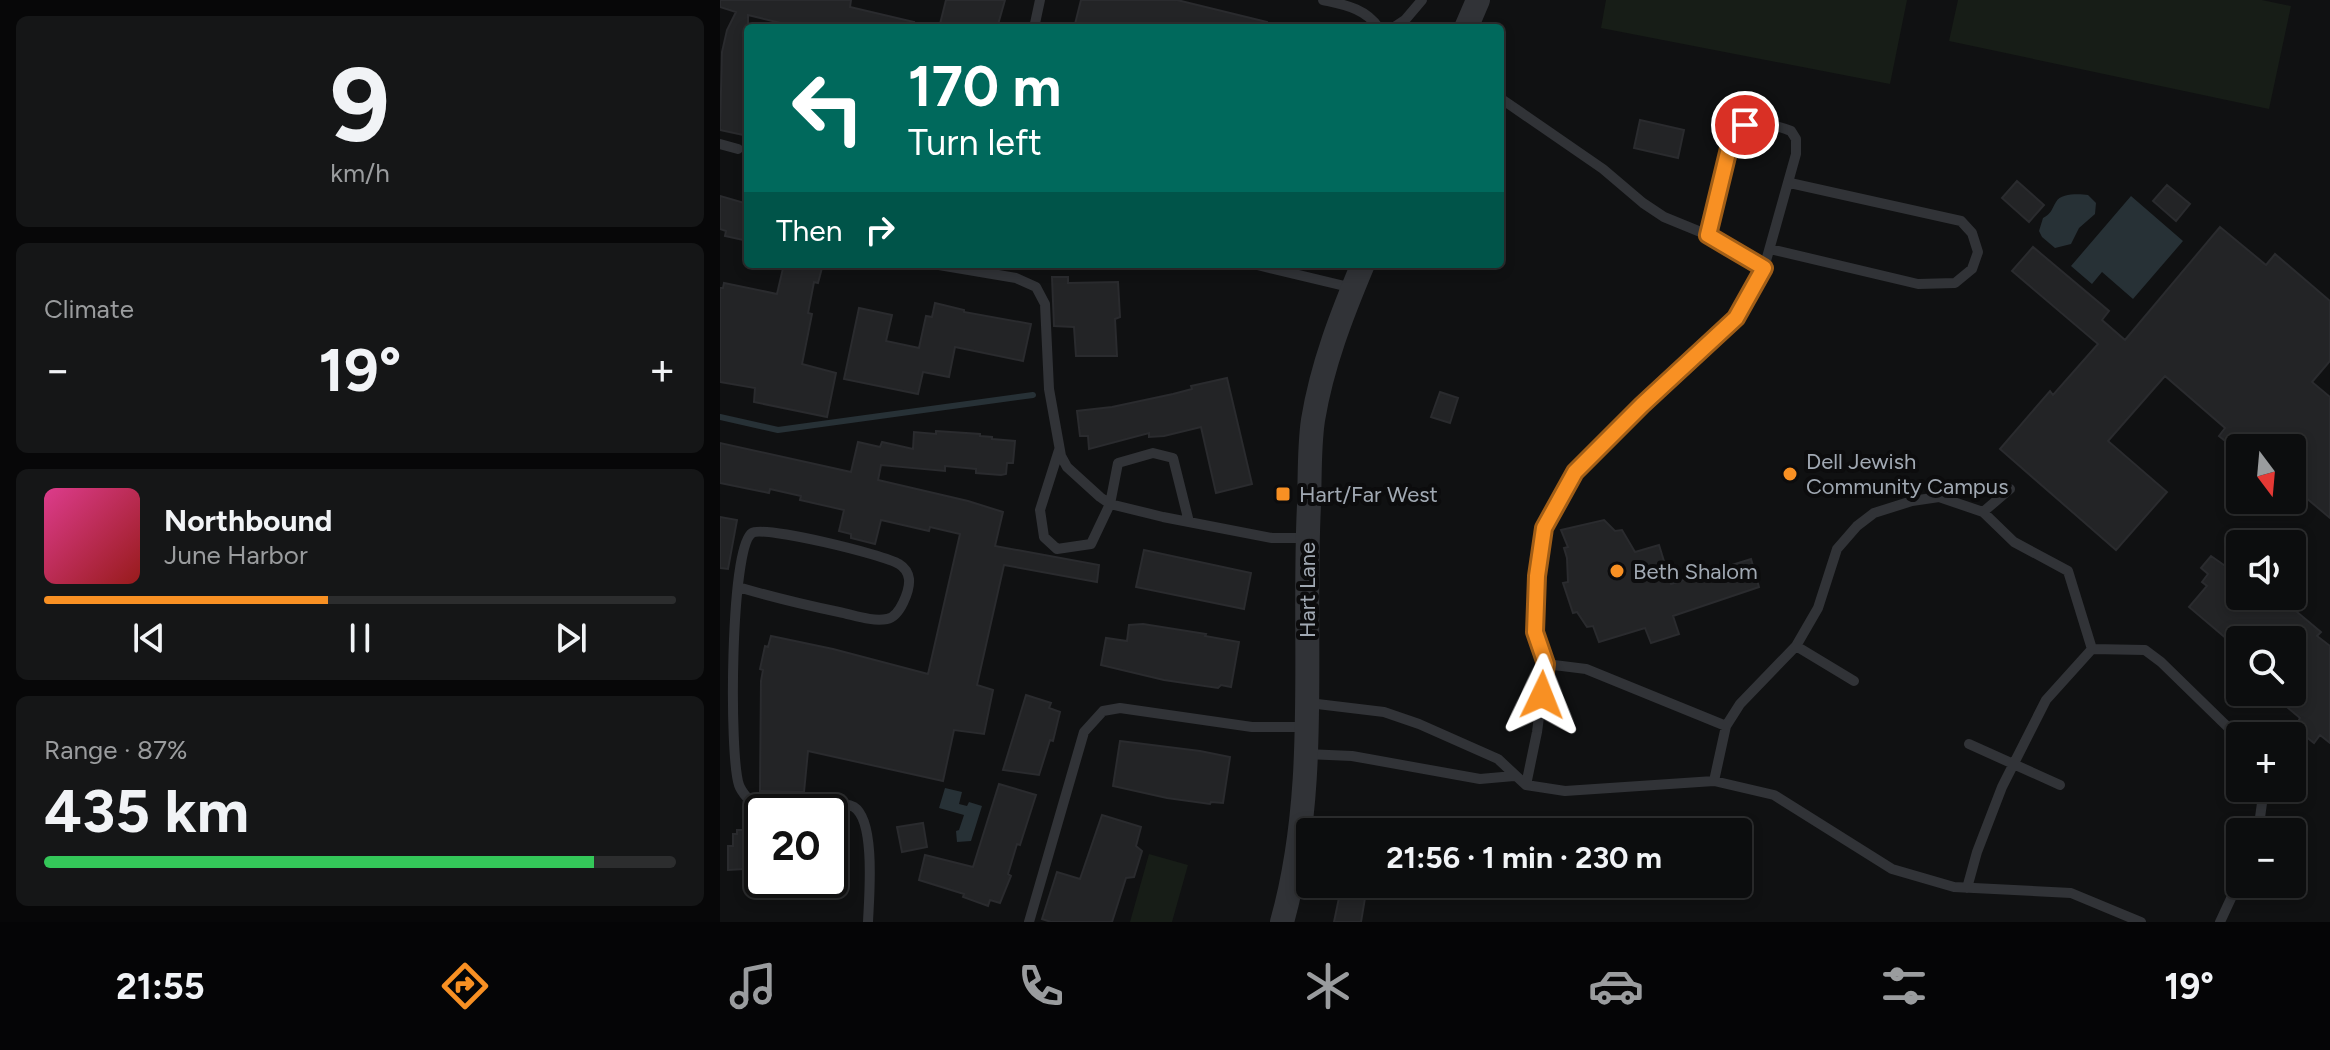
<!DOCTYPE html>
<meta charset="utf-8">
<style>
:root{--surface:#0c0d0e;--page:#151617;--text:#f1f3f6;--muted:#9a9c9e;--line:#2c2d2e;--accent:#f89023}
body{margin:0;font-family:Figtree,sans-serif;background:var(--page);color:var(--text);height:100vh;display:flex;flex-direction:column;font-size:30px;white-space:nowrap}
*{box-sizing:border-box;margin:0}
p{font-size:26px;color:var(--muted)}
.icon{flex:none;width:44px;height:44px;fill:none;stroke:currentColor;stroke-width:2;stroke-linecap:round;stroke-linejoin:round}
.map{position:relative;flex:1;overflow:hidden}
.drawer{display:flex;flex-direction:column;gap:16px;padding:16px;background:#070708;width:720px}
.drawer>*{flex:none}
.banner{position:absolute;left:24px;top:24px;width:760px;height:244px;border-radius:8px;box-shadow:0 4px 12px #0003,0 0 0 2px var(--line);background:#00695c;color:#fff;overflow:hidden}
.needle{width:52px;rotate:164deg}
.tools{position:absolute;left:1506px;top:434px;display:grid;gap:16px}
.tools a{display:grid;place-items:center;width:80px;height:80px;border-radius:8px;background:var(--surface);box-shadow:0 4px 12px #0003,0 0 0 2px var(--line);font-size:40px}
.speed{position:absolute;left:24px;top:794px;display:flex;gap:16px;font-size:40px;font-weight:700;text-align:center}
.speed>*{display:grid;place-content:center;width:104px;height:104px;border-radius:50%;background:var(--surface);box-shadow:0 4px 12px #0003,0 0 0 2px var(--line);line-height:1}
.speed .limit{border:4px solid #111;border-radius:12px;background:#fff;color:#111}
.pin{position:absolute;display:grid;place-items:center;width:68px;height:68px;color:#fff;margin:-34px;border:4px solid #fff;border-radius:50%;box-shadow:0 2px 8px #0007}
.me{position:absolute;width:88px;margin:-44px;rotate:2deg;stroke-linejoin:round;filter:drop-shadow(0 0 6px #0008)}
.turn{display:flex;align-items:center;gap:28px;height:168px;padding:0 32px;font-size:36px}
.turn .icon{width:104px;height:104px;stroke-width:2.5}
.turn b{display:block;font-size:56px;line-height:68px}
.then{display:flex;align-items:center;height:76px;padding:0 32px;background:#0003;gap:16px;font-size:30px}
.big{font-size:60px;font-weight:700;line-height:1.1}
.drawer .tile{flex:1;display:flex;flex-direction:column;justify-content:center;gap:12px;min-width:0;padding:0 28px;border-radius:12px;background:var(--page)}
.drawer .dial{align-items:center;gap:0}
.dial b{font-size:104px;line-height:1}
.song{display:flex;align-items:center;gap:24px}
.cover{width:96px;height:96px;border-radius:12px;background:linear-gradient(135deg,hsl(330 70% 55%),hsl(0 70% 35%))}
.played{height:8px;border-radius:4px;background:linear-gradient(90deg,var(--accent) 45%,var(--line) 45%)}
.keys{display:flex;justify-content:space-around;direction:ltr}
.heat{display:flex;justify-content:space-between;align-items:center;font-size:44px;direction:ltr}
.charge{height:12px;border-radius:6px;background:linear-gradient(90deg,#34c759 87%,var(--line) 0)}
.trip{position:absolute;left:576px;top:818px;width:456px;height:80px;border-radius:8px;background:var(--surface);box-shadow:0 4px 12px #0003,0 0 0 2px var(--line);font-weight:700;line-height:80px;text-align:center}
.tabs{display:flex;height:128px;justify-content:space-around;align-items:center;background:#050506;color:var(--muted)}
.tabs .icon{width:56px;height:56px}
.tabs .on{color:var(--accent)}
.tabs b{font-size:36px;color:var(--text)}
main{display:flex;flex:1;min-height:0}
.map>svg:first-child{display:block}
.green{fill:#171d17}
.water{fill:#273136}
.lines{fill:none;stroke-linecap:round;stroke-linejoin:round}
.stream{stroke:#273136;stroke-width:6}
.building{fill:#232426;stroke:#2a2b2e;stroke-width:2}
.service{stroke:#313337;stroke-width:10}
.tertiary{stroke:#313337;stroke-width:24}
.route-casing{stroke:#a15e17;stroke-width:20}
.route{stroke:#f89023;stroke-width:14}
.poi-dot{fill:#f89023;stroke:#0c0c0d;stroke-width:3}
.labels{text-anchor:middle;stroke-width:8;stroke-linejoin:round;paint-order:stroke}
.poi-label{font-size:22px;fill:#a1a9b3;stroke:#0c0c0d;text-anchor:start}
.street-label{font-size:22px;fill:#a1a9b3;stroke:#0c0c0d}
</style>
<main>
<section class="drawer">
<div class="tile dial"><b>9</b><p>km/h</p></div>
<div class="tile"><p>Climate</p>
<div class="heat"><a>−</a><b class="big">19°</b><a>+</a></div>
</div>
<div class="tile">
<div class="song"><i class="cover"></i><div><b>Northbound</b><p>June Harbor</p></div></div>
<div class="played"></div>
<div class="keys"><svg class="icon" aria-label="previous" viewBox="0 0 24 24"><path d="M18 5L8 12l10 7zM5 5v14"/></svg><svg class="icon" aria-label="pause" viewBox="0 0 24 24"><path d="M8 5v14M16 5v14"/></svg><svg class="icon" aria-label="next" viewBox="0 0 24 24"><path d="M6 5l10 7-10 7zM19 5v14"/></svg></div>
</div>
<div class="tile"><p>Range · 87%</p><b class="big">435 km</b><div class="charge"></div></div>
</section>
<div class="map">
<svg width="1610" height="922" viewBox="0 0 1610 922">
<rect width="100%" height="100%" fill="#101112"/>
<path class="green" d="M886,0H1187L1170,84L881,28Z
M1238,0H1542L1571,6L1549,109L1229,41Z
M429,854L468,865L452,922H410Z"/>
<path class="water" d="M1368,195L1376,203L1375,214L1359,228L1351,244L1335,248L1322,237L1319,231L1323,218C1332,213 1331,210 1336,202C1341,193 1359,194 1368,195Z
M1411,196L1463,241L1413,299L1382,272L1372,284L1351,266Z
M225,788L242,792L239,804L247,806L249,802L262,806L251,841L237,842L236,831L239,830L244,815L219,808Z"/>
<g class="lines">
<path class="stream" d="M0,417L58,430L313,395"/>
</g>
<path class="building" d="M0,0H131L130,7L194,22L193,28H68L69,25L28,15V136L0,130L2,52L7,30L16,12L0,7Z
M226,0H285L277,28H219Z
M361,0H457L547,22L546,28H354Z
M920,120L964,130L958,158L914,148Z
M1297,181L1324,205L1309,222L1282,198Z
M1447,185L1470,204L1456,221L1433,201Z
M0,196L28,204V241L5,236L6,231L0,229Z
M1500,227L1546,265L1555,254L1610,301V361L1592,382L1610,397V518L1572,486V448H1514L1499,436L1505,428L1445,376L1388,441L1447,492L1396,550L1280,449L1330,391L1333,395L1378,344L1292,271L1313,247L1389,311L1382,320L1405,340Z
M64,264H103L98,283L94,282L88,313L92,314L82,364L116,373L107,417L34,402L35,388L0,382V288H3L4,283L57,294Z
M332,277H348V283L398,282L400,317L395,319L397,356H356L354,327L334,326Z
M215,303L244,310V312L311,324L303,361L235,347L229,377L203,372L198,394L124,379L139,308L172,315L166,341L199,348L206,316L212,317Z
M507,378L532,484L496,493L481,427L444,436L429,437V433L369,449L368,436H360L357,411L392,407L453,394L472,389L471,386Z
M720,392L738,398L730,423L711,417Z
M216,431L260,434V436L272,437V439L295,441L293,463H287L286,474L281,475L256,473V469L225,466V471L161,465L158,480L248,501L283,512L275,546L379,565L377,582L284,565L257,685L273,690L264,734L234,730L223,781L88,751L84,792L40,791L41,681L43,670L40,669L45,646L48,647L51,636L113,649L208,674L240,534L210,527L209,531L161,520L155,544L131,538V534L119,531L124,510L80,500L81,496L50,489L49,493L0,483V443L131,472L138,442L160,447L162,442L193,449L194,432L216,434Z
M0,517L17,520L8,569L0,568Z
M884,520L895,531L902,530L915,552L939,545L951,584L1031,559L1039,587L953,616L959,634L931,643L925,628L879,642L873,626L867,627L857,612L853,613L843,583L848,582L847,558L844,548L848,547L841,530Z
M424,550L531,573L524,609L416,587Z
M1491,556L1511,570L1520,559V596H1558L1601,632L1597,636L1610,646V743L1600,735L1594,743L1575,728L1580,718L1549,692H1572V640H1520V650L1469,607L1487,586L1482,582L1488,574L1481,568Z
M423,624L486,634L485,636L519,642L511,687L501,685L498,688L444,680L381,665L386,638L407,641L409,625Z
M306,695L331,703L329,708L340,712L333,741L330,740L319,775L283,770Z
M400,741L480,751L510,757L503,803L491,802L490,804L447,798L393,786Z
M279,784L316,795L300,845L297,844L288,874L291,876L280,903L270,900L268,906L243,897L244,894L199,880L205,855L253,867Z
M382,815L421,827L416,846L422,851L414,877L406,878L392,922H331L322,919L337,872L360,879Z
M203,823L207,847L182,852L177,827Z
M17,830H42V868L8,870V846H13V834H17Z
M620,893L645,898L641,922H614Z"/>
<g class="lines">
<path class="service" d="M603,0C625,5 645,8 659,28
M314,28L320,0
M673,28L685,20L702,0
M780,98L883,169L923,203L944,217L988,235L1044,268
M0,144L18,149
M1050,249L1198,284L1235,283L1252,269L1258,252L1252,233L1241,221L1070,183
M213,264L296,278L316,287L325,304L329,389L341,456L347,467L380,497L390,504L443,517L552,538H587
M533,264L633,288
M339,450L320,510L324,537L337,549L371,544L390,504L398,463L433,453L453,458L469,522
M1263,512L1290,489
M18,587C52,597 85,605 119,612C134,615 152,622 167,619C180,617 190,590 189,579C188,572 184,567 179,564C165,555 43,525 32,533C10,547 9,756 19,785C21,791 25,795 29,800C56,805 83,801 110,803C117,803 128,804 134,807C156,821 149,898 148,922
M1076,646L1134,681
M826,664L815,632L817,576L824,528L855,472L922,405L1016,318L1044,268L1076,154V139L1071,131C992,99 1009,187 988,235
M589,703L664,712L699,724L778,759L806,785L845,791L994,781L1054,795L1172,869L1234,887L1351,893L1421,922
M1249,744L1340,785
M586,754L632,756L760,779L794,776
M994,781L1006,726
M806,785L817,732L826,664L866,669L1006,726L1020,704L1076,646L1098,608L1117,549L1137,526L1154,513L1192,501L1219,497L1263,512L1294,542L1348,571L1372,649L1425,650L1441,662L1520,739
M1538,832L1542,803L1541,788
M1247,888L1257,852L1282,787L1326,700L1372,649
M309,922L364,732L383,711L400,708L532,727H586
M1500,922L1520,879"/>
<path class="tertiary" d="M746,28L758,0
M562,922C600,786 582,644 589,505C590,477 589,447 593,420C602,365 622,314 643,264"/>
</g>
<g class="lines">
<g class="route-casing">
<path id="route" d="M822,695L826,664L815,632L817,576L824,528L855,472L922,405L1016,318L1044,268L988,235L1011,140L1025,125"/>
</g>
<use href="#route" class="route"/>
</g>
<g class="poi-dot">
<circle cx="1070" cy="474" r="8"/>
<rect x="555" y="486" width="16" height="16" rx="4"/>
<circle cx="897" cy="571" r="8"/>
</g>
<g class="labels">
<g class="poi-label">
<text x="1086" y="469">Dell Jewish<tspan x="1086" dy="25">Community Campus</tspan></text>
<text x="579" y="502">Hart/Far West</text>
<text x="913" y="579">Beth Shalom</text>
</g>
<g class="street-label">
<text transform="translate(587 590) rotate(-90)" y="8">Hart Lane</text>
</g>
</g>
</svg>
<div class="tools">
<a><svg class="needle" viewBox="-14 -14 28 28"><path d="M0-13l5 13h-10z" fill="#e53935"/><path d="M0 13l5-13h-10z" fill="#9a9c9e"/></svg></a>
<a><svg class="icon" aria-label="sound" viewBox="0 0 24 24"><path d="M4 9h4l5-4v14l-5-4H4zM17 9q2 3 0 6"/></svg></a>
<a><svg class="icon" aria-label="search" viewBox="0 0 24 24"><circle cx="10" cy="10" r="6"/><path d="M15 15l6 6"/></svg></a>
<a>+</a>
<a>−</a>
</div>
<div class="speed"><div class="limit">20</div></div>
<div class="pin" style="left:1025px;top:125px;background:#d93025"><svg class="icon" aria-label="arrive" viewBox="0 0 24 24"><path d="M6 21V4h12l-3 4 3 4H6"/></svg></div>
<svg class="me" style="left:822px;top:695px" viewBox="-20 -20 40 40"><path d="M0-17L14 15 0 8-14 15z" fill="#f89023" stroke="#fff" stroke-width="4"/></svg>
<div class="trip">21:56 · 1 min · 230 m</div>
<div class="banner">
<div class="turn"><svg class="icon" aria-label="left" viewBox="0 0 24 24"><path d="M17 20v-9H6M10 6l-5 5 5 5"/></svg><div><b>170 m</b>Turn left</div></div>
<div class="then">Then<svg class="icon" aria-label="right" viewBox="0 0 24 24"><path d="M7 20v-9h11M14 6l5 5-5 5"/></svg></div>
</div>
</div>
</main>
<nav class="tabs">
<b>21:55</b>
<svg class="icon on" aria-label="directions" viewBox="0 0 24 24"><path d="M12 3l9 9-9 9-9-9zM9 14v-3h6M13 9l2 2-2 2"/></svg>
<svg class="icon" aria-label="music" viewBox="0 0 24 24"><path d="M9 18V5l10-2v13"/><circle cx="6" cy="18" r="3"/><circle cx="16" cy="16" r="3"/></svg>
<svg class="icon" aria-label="phone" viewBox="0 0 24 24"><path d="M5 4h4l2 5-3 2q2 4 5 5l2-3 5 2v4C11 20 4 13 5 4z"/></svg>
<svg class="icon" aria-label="climate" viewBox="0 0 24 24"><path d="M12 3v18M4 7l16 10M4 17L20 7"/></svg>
<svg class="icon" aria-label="car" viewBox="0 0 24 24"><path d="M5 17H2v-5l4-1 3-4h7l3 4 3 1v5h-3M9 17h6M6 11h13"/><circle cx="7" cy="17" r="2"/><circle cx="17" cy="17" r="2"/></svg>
<svg class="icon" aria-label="filters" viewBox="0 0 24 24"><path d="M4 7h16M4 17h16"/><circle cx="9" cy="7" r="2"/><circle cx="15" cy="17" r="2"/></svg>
<b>19°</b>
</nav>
